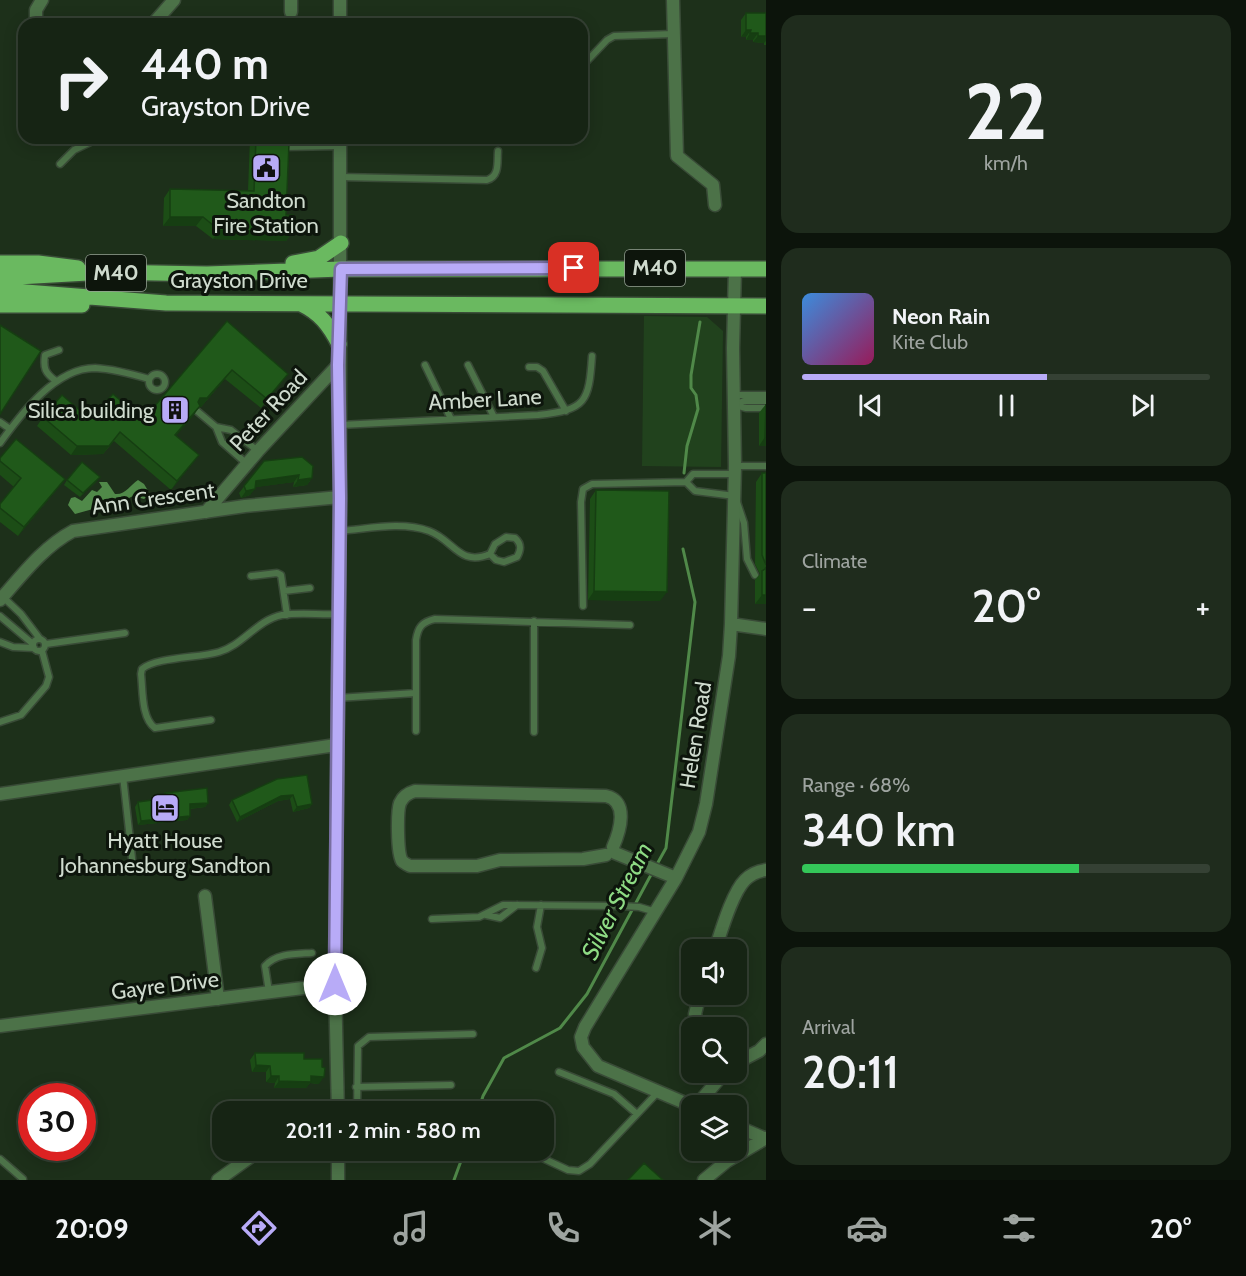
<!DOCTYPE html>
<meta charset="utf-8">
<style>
:root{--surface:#162414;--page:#1f2c1d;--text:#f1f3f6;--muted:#9ea4a0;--line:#354134;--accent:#b8abf7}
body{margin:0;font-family:Cabin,sans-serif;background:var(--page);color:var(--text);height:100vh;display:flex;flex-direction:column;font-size:22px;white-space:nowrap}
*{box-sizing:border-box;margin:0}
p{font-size:20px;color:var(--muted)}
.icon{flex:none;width:33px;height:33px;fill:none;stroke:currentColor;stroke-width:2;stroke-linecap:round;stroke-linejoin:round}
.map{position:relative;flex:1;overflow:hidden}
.details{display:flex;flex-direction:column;gap:15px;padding:15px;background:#0c140b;width:480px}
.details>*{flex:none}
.top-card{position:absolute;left:18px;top:18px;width:570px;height:126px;border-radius:18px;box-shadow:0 3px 15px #0003,0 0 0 2px var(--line);background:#162414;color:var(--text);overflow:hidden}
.tools{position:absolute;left:681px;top:939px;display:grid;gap:12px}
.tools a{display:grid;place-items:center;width:66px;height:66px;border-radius:12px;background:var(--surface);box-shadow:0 3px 15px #0003,0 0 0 2px var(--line);font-size:30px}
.speed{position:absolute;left:18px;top:1083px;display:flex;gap:12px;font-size:30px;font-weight:700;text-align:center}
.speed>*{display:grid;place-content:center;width:78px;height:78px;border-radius:50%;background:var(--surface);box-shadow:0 3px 15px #0003,0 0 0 2px var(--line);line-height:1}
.speed .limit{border:9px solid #d22;background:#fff;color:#111}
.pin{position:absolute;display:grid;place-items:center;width:51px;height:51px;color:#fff;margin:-26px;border-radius:12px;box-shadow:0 3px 9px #0006}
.me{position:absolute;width:66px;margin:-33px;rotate:0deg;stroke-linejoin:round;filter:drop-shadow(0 0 4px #0008)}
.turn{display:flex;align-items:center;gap:21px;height:126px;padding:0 24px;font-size:27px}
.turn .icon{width:78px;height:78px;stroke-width:2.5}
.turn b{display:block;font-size:42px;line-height:51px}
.big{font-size:45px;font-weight:600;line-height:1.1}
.details .widget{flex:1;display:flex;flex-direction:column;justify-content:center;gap:9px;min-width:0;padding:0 21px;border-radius:18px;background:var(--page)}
.details .dial{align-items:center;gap:0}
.dial b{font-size:78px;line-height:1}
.song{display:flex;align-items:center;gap:18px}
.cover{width:72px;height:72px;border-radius:9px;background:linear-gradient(135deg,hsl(210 70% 55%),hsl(330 70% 35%))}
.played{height:6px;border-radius:3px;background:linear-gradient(90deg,var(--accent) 60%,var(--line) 60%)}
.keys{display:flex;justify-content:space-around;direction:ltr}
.heat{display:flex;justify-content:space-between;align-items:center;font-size:33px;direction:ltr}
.charge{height:9px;border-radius:4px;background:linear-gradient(90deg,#34c759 68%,var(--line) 0)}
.trip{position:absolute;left:212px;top:1101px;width:342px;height:60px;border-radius:18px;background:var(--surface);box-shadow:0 3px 15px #0003,0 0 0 2px var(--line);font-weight:600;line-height:60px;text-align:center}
.dock{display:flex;height:96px;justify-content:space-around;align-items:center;background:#090e08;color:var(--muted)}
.dock .icon{width:42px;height:42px}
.dock .active{color:var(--accent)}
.dock b{font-size:27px;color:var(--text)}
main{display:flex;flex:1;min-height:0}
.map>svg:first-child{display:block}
.green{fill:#21421d}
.water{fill:#508949}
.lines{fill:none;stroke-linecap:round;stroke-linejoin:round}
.stream{stroke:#508949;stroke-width:3}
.lane-casing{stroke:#394b37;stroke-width:9}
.street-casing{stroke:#394b37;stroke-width:15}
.primary-casing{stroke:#394b37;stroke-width:18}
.lane{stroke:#4c7248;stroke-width:6}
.street{stroke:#4c7248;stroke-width:12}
.primary{stroke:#6ab960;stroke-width:15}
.wall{fill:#1c4d16}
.shaded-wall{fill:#163e12}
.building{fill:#20591a;stroke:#163e12;stroke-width:1.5}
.route-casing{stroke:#786fa1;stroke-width:15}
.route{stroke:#b8abf7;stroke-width:10}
.labels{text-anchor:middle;stroke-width:6;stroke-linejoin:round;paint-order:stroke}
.shield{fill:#0d150c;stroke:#95a094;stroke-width:1.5}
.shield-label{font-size:21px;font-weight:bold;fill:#cfdbce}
.poi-label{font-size:22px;fill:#cfdbce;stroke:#0d150c}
.street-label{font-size:22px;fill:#cfdbce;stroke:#0d150c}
.water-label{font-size:24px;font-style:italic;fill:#8edb84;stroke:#0d150c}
</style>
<main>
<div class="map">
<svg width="766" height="1180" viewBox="0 0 766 1180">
<rect width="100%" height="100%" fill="#1d301a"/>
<path class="green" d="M644,316L707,317L723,331L721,467L642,466Z"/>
<path class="water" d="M138,480L144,484L150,494L144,499L133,496L115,505L105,500L101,501L93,509L75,514L68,505L71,498L75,497L82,501L92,490L97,492L102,487L99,482H107L115,494C126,495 130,485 138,480Z"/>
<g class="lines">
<path class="stream" d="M684,473L687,446L698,409L696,395L691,388V375L700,322
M656,866L666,848L695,602L683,549
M478,1112L483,1096L504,1058L560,1028L587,994L653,871
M454,1180L465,1150"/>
<g class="lane-casing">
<path id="lane" d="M587,61L607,40L614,36L673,34
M283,147L340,146
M60,164L74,150L99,138
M340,177L487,180C500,176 497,162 498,151
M425,365L451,419
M468,365L494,417
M529,367H537L543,371L566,411
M149 382a8 8 0 1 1 16 0a8 8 0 1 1-16 0Z
M56,381C45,373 43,368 45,355L59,350
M735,395H766
M735,405L744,401H766
M735,405L746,408H766
M197,411L216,427L222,442L247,464
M0,422L10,429
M340,425L538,415C586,410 589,402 592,356
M216,427L231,430L258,451
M0,443C21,414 55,368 95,368C113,369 132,374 149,379
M735,466H766
M686,482L693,474H735
M340,531C368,529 401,521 429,531C454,540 459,567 490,554L495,544L506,537L515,538C522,544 521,550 517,557L504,562L496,560L490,554
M251,576L277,573L281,575L287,615
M284,591L310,588
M3,597L21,614L40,639
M583,606L581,502L583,489L592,484L686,482L695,491L735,496L744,523L747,559L755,575
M0,616L33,644
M534,621V732
M33 645a6 6 0 1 1 12 0a6 6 0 1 1-12 0Z
M0,642L13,647L34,648
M46,644L125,633
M337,698L416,693
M211,720L155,728C141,718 143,690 141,674L142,669C156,657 199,658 219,652C243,645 257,620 282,615C300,612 320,615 338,614
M0,722L21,715L46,686L49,677L42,651
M416,731V640C418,627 422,622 435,619L630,625
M123,776L132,858V862L125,869
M486,915L500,918L517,905
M432,919L479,917L503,905L622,906L639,907L656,912
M536,968L542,948L537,927L541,905
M269,992L265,966C276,953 296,954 312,953
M559,1072L614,1094L637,1114
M356,1087L451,1085
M357,1112L358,1046L369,1037L473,1034
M525,1150L568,1170L579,1171L590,1164L658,1092
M338,1158L358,1150
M0,1159L23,1179"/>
</g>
<g class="street-casing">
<path id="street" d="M340,0V24
M673,0L677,156L713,185L715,205
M291,12V0
M36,24V10L42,0
M153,24L174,0
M206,512L258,451L338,365
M0,600C22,575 43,547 73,531L245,506L340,497
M731,624L766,629
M0,794L336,745
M615,853L676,878
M606,855L583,859L500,860L477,866H410C408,865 404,863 402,861C397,853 397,811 400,803C403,796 408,793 415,791L606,796C629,801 620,831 613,847
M205,896L218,999
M715,950C721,932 732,893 745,880C751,874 758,871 766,870
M0,1026L335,984
M699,1028L695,1014L700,994
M736,1063L759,1051L766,1044
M692,1106L598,1066L583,1047L581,1037L585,1027L676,878L699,832L706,804L729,656L731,624L735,466L733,348L735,269
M696,1106L725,1072
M324,1112L338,1104
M338,1112L335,984L340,497V138
M736,1126L766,1139
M338,1150V1180
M218,1180L260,1150
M704,1180L727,1161L766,1138"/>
</g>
<g class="primary-casing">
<path id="primary" d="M0,263H38L78,268
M293,263L319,258L341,243
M0,278L105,272L207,274L341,269H766
M0,290L166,303L766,306
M301,304C320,313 329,325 339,344
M0,305H82"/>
</g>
<use href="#lane" class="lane"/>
<use href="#street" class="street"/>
<use href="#primary" class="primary"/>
</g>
<path class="wall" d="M746,13H766V45H764V43L753,42V40H746V37H741V20Z
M250,138H286L285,139L286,215L292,232L286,241L213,239L196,226H163L164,198L170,189L248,191Z
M227,321L281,383L261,408L225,379L201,407H199L176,435L199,455L171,490L114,441L103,454L71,455L37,426L43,417L143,420Z
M766,404V446H759V413Z
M0,458L58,488L18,536L0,522V504L14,487L0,475Z
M264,461L312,478L307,485L293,487L294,482L255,487L250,495L241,498L239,493Z
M762,473H766V604H755V580L760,574L755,564L756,482Z
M67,480L96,482L80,497L64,485Z
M596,490L660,601L588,600L590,499Z
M277,779L312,804L309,808L293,812L290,799L278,801L237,822L229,805L232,800Z
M165,793L208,803L205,807L190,809V816L187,820L138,825L135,807L138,802L162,799Z
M255,1053L304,1059L319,1084L310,1083L306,1088H274L275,1083L266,1082V1072H252L250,1060Z"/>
<path class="shaded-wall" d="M746,30H751L746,37H741Z
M750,33H758L753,40H746Z
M758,36H766V41L764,43L753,42Z
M170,217H203L196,226H163Z
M219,230L292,232L286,241L213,239Z
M232,370L225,379L201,407H199L194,415L169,444L200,398Z
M120,432L103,454L71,455L77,446Z
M765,437H766V446H759Z
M199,455L192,464L171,490L177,481Z
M299,475L294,482L251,488L256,481Z
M100,477L96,482L80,497L83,493Z
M312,478L307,485L293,487L298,480Z
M65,479L58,488L18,536L24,527Z
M255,489L250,495L241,498L246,491Z
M594,591L667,592L660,601L588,600Z
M762,595H766V604H755Z
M293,795L290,799L278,801L237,822L240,817L281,796Z
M208,803L205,807L187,809L190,804Z
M312,804L309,808L293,812L297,807Z
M190,816L187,820L138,825L141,821Z
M256,1065L270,1066L266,1072H252Z
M271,1076H279L275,1083L266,1082Z
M311,1076L324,1077L319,1084L310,1083L306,1088H274L279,1081Z"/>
<path class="building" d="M746,13H766V36H758V33H750L751,30H746Z
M256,138H284L285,141L289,143L286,215H293L292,232L219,230L203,217H170V189L254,191Z
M227,321L288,374L267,399L232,370L207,398H200L198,402L200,406L175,435L199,455L177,481L120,432L109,446H77L43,417L62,395L90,419L113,394L143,420Z
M0,325L41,351L0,414Z
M766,404V437H765Z
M16,439L65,479L24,527L0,508V504L21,478L0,461V458Z
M302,457L313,466L312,478L298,480L299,475L256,481L255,489L246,491L244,486L264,461Z
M82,462L100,477L83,493L67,480Z
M762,473H766V565L762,555Z
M596,490L669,491L667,592L594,591Z
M766,567V595H762V571L765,569Z
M307,775L312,804L297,807L293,795L281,796L240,817L232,800L277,779Z
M207,788L208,803L190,804V816L141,821L138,802L166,798L165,793Z
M255,1053H304V1059H322V1067L325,1068L324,1077L311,1076V1082L279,1081V1076H271L270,1066L256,1065Z
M644,1163L663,1180H628Z"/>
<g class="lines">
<g class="route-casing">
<path id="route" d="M335,984L340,498L338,365L341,269L574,268"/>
</g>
<use href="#route" class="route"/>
</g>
<defs>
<g id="civic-square" transform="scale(1.5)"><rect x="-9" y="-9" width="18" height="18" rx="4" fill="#b8abf7" stroke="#0d150c"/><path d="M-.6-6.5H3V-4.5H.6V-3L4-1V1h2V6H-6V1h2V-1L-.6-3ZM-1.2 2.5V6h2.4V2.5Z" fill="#111"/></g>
<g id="building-square" transform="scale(1.5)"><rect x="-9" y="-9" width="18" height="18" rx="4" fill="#b8abf7" stroke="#0d150c"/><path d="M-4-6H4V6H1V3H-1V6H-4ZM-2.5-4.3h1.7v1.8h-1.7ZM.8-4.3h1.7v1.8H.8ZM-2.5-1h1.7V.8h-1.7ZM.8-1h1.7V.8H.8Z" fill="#111"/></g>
<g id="hotel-square" transform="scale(1.5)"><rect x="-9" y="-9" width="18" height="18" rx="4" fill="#b8abf7" stroke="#0d150c"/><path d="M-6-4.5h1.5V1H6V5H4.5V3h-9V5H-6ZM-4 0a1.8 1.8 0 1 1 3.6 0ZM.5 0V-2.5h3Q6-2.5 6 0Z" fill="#111"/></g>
</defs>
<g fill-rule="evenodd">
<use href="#civic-square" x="266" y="168"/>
<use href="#building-square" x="175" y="410"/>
<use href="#hotel-square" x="165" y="808"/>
</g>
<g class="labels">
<g class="shield">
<rect x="625" y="250" width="60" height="36" rx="4.5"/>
<rect x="86" y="255" width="60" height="36" rx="4.5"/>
</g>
<g class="shield-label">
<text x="655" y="275">M40</text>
<text x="116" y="280">M40</text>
</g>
<g class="poi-label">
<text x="266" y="208">Sandton<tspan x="266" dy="25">Fire Station</tspan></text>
<text x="154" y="418" text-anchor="end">Silica building</text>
<text x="165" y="848">Hyatt House<tspan x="165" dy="25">Johannesburg Sandton</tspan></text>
</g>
<g class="street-label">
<text x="239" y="288">Grayston Drive</text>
<text transform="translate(485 399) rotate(-3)" y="8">Amber Lane</text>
<text transform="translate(268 410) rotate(-47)" y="8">Peter Road</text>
<text transform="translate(153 498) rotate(-8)" y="8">Ann Crescent</text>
<text transform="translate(695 735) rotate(-81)" y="8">Helen Road</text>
<text transform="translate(165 985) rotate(-7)" y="8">Gayre Drive</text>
</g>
<g class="water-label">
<text transform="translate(617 901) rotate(-63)" y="8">Silver Stream</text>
</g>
</g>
</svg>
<div class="tools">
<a><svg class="icon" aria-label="sound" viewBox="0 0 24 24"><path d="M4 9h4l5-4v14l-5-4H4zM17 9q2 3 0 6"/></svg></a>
<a><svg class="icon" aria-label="search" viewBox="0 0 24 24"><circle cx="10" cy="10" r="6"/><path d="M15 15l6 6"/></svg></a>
<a><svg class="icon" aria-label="layers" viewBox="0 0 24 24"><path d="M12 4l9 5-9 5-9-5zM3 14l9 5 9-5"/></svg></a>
</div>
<div class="speed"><div class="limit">30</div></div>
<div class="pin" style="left:574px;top:268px;background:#d93025"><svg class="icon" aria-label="arrive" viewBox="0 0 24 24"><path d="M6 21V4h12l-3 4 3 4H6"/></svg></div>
<svg class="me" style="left:335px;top:984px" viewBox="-20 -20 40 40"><circle r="19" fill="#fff"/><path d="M0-13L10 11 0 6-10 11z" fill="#b8abf7"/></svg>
<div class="trip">20:11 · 2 min · 580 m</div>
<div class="top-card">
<div class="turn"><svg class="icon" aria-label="right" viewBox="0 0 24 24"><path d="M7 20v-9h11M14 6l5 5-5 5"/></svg><div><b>440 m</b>Grayston Drive</div></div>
</div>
</div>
<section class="details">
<div class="widget dial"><b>22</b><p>km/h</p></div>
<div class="widget">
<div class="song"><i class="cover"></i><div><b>Neon Rain</b><p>Kite Club</p></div></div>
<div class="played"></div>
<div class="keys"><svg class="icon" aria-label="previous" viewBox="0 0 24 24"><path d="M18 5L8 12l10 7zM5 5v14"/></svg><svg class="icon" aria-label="pause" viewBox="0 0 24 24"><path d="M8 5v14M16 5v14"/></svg><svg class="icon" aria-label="next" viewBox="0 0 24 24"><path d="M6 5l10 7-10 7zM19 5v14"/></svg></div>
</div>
<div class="widget"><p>Climate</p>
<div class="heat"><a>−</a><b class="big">20°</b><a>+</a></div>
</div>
<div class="widget"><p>Range · 68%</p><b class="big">340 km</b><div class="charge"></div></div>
<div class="widget"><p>Arrival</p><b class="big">20:11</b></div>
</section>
</main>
<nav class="dock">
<b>20:09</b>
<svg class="icon active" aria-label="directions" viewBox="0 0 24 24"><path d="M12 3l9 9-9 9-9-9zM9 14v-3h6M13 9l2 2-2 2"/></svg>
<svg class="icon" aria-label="music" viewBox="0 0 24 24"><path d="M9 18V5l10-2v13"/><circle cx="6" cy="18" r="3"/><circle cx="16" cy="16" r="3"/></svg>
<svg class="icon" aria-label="phone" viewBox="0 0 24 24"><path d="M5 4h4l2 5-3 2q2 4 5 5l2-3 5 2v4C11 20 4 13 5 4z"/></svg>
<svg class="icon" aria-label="climate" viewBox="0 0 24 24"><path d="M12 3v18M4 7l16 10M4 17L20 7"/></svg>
<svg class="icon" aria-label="car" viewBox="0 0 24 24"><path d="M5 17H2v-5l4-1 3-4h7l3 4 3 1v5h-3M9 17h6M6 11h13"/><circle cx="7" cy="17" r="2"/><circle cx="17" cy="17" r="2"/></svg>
<svg class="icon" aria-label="filters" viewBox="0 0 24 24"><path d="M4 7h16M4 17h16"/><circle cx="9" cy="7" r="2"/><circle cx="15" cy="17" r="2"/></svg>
<b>20°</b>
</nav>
